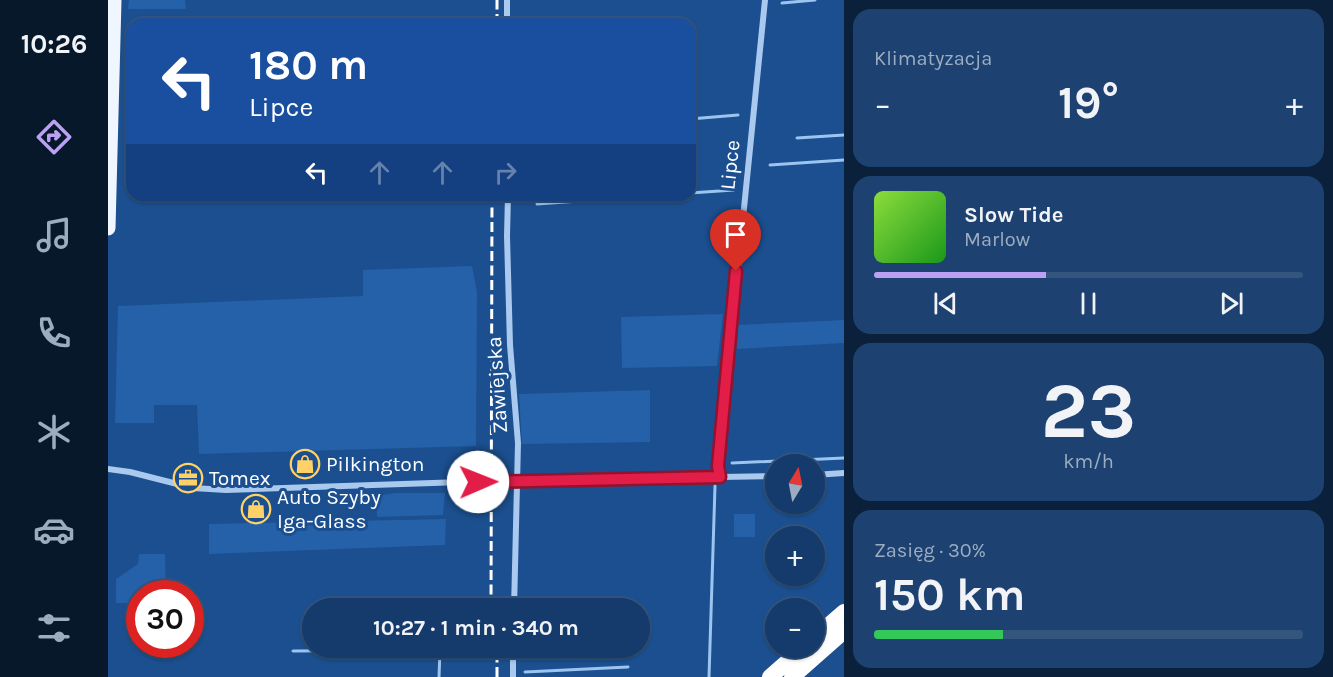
<!DOCTYPE html>
<html lang="pl">
<meta charset="utf-8">
<style>
:root{--surface:#143b6b;--page:#1d4271;--text:#f1f3f6;--muted:#9dadc1;--line:#33557e;--accent:#bca0f2}
body{margin:0;font-family:Karla,sans-serif;background:var(--page);color:var(--text);height:100vh;display:flex;flex-direction:column;font-size:22px;white-space:nowrap}
*{box-sizing:border-box;margin:0}
p{font-size:20px;color:var(--muted)}
.icon{flex:none;width:33px;height:33px;fill:none;stroke:currentColor;stroke-width:2;stroke-linecap:round;stroke-linejoin:round}
.map{position:relative;flex:1;overflow:hidden}
.sheet{display:flex;flex-direction:column;gap:9px;padding:9px;background:#0b203b;width:489px}
.sheet>*{flex:none}
.guide{position:absolute;left:18px;top:18px;width:570px;height:183px;border-radius:18px;box-shadow:0 2px 4px #0004,0 0 0 2px var(--line);background:#1a4fa0;color:#fff;overflow:hidden}
.needle{width:39px;rotate:10deg}
.tools{position:absolute;left:657px;top:454px;display:grid;gap:12px}
.tools a{display:grid;place-items:center;width:60px;height:60px;border-radius:50%;background:var(--surface);box-shadow:0 2px 4px #0004,0 0 0 2px var(--line);font-size:30px}
.speed{position:absolute;left:18px;top:580px;display:flex;gap:12px;font-size:30px;font-weight:700;text-align:center}
.speed>*{display:grid;place-content:center;width:78px;height:78px;border-radius:50%;background:var(--surface);box-shadow:0 2px 4px #0004,0 0 0 2px var(--line);line-height:1}
.speed .limit{border:9px solid #d22;background:#fff;color:#111}
.pin{position:absolute;display:grid;place-items:center;width:51px;height:51px;color:#fff;margin:-62px -26px;border-radius:50% 50% 50% 0;rotate:-45deg;box-shadow:0 0 6px #0007}
.pin .icon{rotate:45deg}
.me{position:absolute;width:66px;margin:-33px;rotate:89deg;stroke-linejoin:round;filter:drop-shadow(0 0 4px #0008)}
.turn{display:flex;align-items:center;gap:21px;height:126px;padding:0 24px;font-size:27px}
.turn .icon{width:78px;height:78px;stroke-width:2.5}
.turn b{display:block;font-size:42px;line-height:51px}
.lanes{display:flex;align-items:center;height:57px;padding:0 24px;background:#0003;justify-content:center;gap:30px;direction:ltr}
.lanes .off{opacity:.35}
.big{font-size:45px;font-weight:700;line-height:1.1}
.sheet .widget{flex:1;display:flex;flex-direction:column;justify-content:center;gap:9px;min-width:0;padding:0 21px;border-radius:18px;background:var(--page)}
.sheet .dial{align-items:center;gap:0}
.dial b{font-size:78px;line-height:1}
.song{display:flex;align-items:center;gap:18px}
.cover{width:72px;height:72px;border-radius:9px;background:linear-gradient(135deg,hsl(90 70% 55%),hsl(120 70% 35%))}
.played{height:6px;border-radius:3px;background:linear-gradient(90deg,var(--accent) 40%,var(--line) 40%)}
.keys{display:flex;justify-content:space-around;direction:ltr}
.heat{display:flex;justify-content:space-between;align-items:center;font-size:33px;direction:ltr}
.charge{height:9px;border-radius:4px;background:linear-gradient(90deg,#34c759 30%,var(--line) 0)}
.trip{position:absolute;left:194px;top:598px;width:348px;height:60px;border-radius:30px;background:var(--surface);box-shadow:0 2px 4px #0004,0 0 0 2px var(--line);font-weight:700;line-height:60px;text-align:center}
main{display:flex;flex:1;min-height:0}
.menu{display:flex;flex-direction:column;width:108px;justify-content:space-around;align-items:center;background:#08182b;color:var(--muted)}
.menu .icon{width:42px;height:42px}
.menu .active{color:var(--accent)}
.menu b{font-size:27px;color:var(--text)}
.map>svg:first-child{display:block}
.green{fill:#2461a8}
.lines{fill:none;stroke-linecap:round;stroke-linejoin:round}
.stream{stroke:#9cc4f0;stroke-width:3}
.minor{stroke:#a9c9ee;stroke-width:6}
.primary{stroke:#f0f6ff;stroke-width:15}
.motorway{stroke:#fff;stroke-width:16}
.rail{stroke:#fff;stroke-width:3;stroke-dasharray:10 4.5;stroke-linecap:butt}
.route-casing{stroke:#92132f;stroke-width:15}
.route{stroke:#e11d48;stroke-width:10}
.labels{text-anchor:middle;stroke-width:6;stroke-linejoin:round;paint-order:stroke}
.street-label{font-size:21px;fill:#fff;stroke:#1b4f8f}
.poi-label{font-size:21px;fill:#fff;stroke:#1b4f8f;text-anchor:start}
</style>
<main>
<nav class="menu">
<b>10:26</b>
<svg class="icon active" aria-label="directions" viewBox="0 0 24 24"><path d="M12 3l9 9-9 9-9-9zM9 14v-3h6M13 9l2 2-2 2"/></svg>
<svg class="icon" aria-label="music" viewBox="0 0 24 24"><path d="M9 18V5l10-2v13"/><circle cx="6" cy="18" r="3"/><circle cx="16" cy="16" r="3"/></svg>
<svg class="icon" aria-label="phone" viewBox="0 0 24 24"><path d="M5 4h4l2 5-3 2q2 4 5 5l2-3 5 2v4C11 20 4 13 5 4z"/></svg>
<svg class="icon" aria-label="climate" viewBox="0 0 24 24"><path d="M12 3v18M4 7l16 10M4 17L20 7"/></svg>
<svg class="icon" aria-label="car" viewBox="0 0 24 24"><path d="M5 17H2v-5l4-1 3-4h7l3 4 3 1v5h-3M9 17h6M6 11h13"/><circle cx="7" cy="17" r="2"/><circle cx="17" cy="17" r="2"/></svg>
<svg class="icon" aria-label="filters" viewBox="0 0 24 24"><path d="M4 7h16M4 17h16"/><circle cx="9" cy="7" r="2"/><circle cx="15" cy="17" r="2"/></svg>
</nav>
<div class="map">
<svg width="736" height="677" viewBox="0 0 736 677">
<rect width="100%" height="100%" fill="#1b4f8f"/>
<path class="green" d="M21,0H77L78,9H20Z
M364,266L369,292L368,446L91,454L89,405H46V423H7L10,306L255,296V270Z
M615,314L609,366L514,368L513,317Z
M736,320V343L629,349L630,325Z
M542,390V442L414,444L411,394Z
M287,493H337L335,515L269,517L268,496Z
M626,514H647V537H626Z
M338,519L337,545L101,554V524Z
M31,554H57L58,594H32L31,603H8V579L30,564Z"/>
<g class="lines">
<path class="stream" d="M674,3L707,0
M582,119L630,115
M689,138L736,135
M662,165L736,160
M582,193L626,190
M429,204L557,195
M624,463L736,458
M185,651L332,650L331,677
M417,672L520,667
M601,677L607,486"/>
<path class="minor" d="M399,0V24
M400,195L399,236L402,345L410,443L406,609
M0,469L22,472L85,488L118,490L384,481L668,476
M706,475L736,473
M612,477L610,466L657,0
M405,677V648"/>
<path class="primary" d="M0,228L6,0"/>
<path class="motorway" d="M706,638L736,612
M662,677L695,648
M684,677L736,631"/>
<path class="rail" d="M389,24V0
M383,609L384,195
M389,677V648"/>
</g>
<g class="lines">
<g class="route-casing">
<path id="route" d="M370,482L612,477L610,466L628,271"/>
</g>
<use href="#route" class="route"/>
</g>
<defs>
<g id="shop-ring" transform="scale(1.5)"><circle r="9.5" fill="#1b4f8f" stroke="#ffd166" stroke-width="1.5"/><path d="M-5-2.5h2.3a2.7 3.5 0 0 1 5.4 0H5L5.5 6h-11ZM-1.5-2.5h3a1.5 2.3 0 0 0-3 0Z" fill="#ffd166"/></g>
<g id="office-ring" transform="scale(1.5)"><circle r="9.5" fill="#1b4f8f" stroke="#ffd166" stroke-width="1.5"/><path d="M-6-3h4V-5.5h4V-3h4V5H-6ZM-1-4.5V-3h2v-1.5ZM-6 0V1H6V0Z" fill="#ffd166"/></g>
</defs>
<g fill-rule="evenodd">
<use href="#shop-ring" x="197" y="464"/>
<use href="#office-ring" x="80" y="478"/>
<use href="#shop-ring" x="148" y="509"/>
</g>
<g class="labels">
<g class="street-label">
<text transform="translate(622 165) rotate(-84)" y="7">Lipce</text>
<text transform="translate(389 385) rotate(-94)" y="7">Zawiejska</text>
</g>
<g class="poi-label">
<text x="218" y="471">Pilkington</text>
<text x="101" y="485">Tomex</text>
<text x="169" y="504">Auto Szyby<tspan x="169" dy="24">Iga-Glass</tspan></text>
</g>
</g>
</svg>
<div class="tools">
<a><svg class="needle" viewBox="-14 -14 28 28"><path d="M0-13l5 13h-10z" fill="#e53935"/><path d="M0 13l5-13h-10z" fill="#9dadc1"/></svg></a>
<a>+</a>
<a>−</a>
</div>
<div class="speed"><div class="limit">30</div></div>
<div class="pin" style="left:628px;top:271px;background:#d93025"><svg class="icon" aria-label="arrive" viewBox="0 0 24 24"><path d="M6 21V4h12l-3 4 3 4H6"/></svg></div>
<svg class="me" style="left:370px;top:482px" viewBox="-20 -20 40 40"><circle r="19" fill="#fff"/><path d="M0-13L10 11 0 6-10 11z" fill="#e11d48"/></svg>
<div class="trip">10:27 · 1 min · 340 m</div>
<div class="guide">
<div class="turn"><svg class="icon" aria-label="left" viewBox="0 0 24 24"><path d="M17 20v-9H6M10 6l-5 5 5 5"/></svg><div><b>180 m</b>Lipce</div></div>
<div class="lanes"><svg class="icon" aria-label="left" viewBox="0 0 24 24"><path d="M17 20v-9H6M10 6l-5 5 5 5"/></svg><svg class="icon off" aria-label="ahead" viewBox="0 0 24 24"><path d="M12 20V5M6 11l6-6 6 6"/></svg><svg class="icon off" aria-label="ahead" viewBox="0 0 24 24"><path d="M12 20V5M6 11l6-6 6 6"/></svg><svg class="icon off" aria-label="right" viewBox="0 0 24 24"><path d="M7 20v-9h11M14 6l5 5-5 5"/></svg></div>
</div>
</div>
<section class="sheet">
<div class="widget"><p>Klimatyzacja</p>
<div class="heat"><a>−</a><b class="big">19°</b><a>+</a></div>
</div>
<div class="widget">
<div class="song"><i class="cover"></i><div><b>Slow Tide</b><p>Marlow</p></div></div>
<div class="played"></div>
<div class="keys"><svg class="icon" aria-label="previous" viewBox="0 0 24 24"><path d="M18 5L8 12l10 7zM5 5v14"/></svg><svg class="icon" aria-label="pause" viewBox="0 0 24 24"><path d="M8 5v14M16 5v14"/></svg><svg class="icon" aria-label="next" viewBox="0 0 24 24"><path d="M6 5l10 7-10 7zM19 5v14"/></svg></div>
</div>
<div class="widget dial"><b>23</b><p>km/h</p></div>
<div class="widget"><p>Zasięg · 30%</p><b class="big">150 km</b><div class="charge"></div></div>
</section>
</main>
